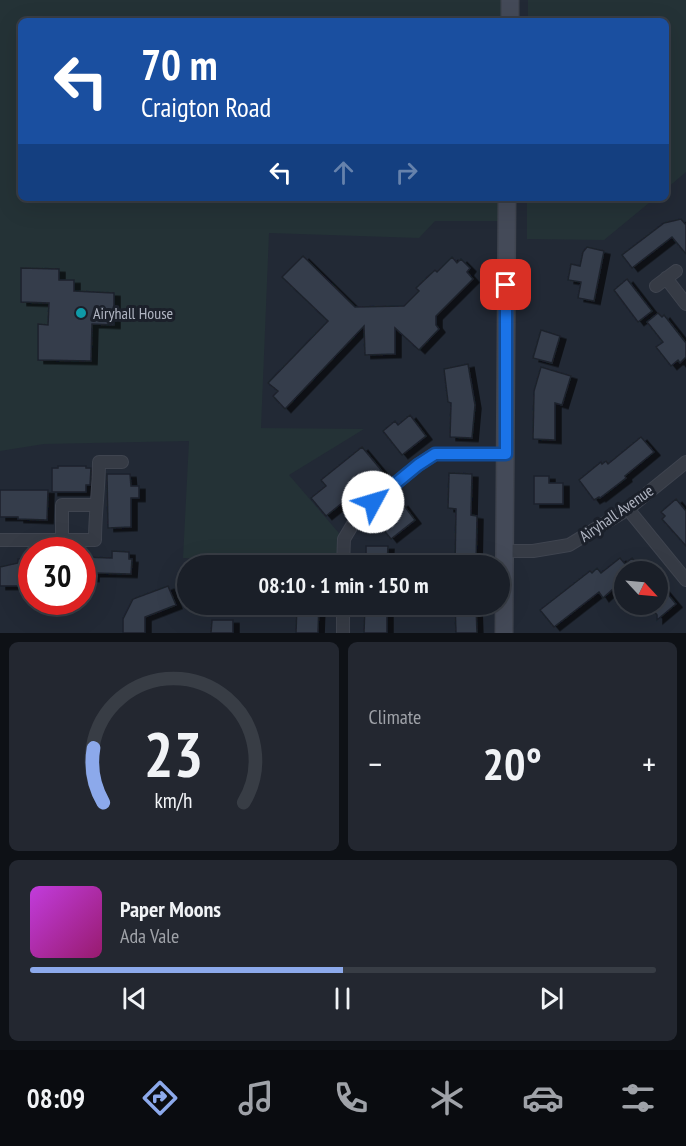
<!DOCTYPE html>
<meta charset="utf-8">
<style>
:root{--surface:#1a1f28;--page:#232730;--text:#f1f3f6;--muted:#9fa2a8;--line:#383d45;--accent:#8ca9eb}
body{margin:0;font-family:"PT Sans Narrow",sans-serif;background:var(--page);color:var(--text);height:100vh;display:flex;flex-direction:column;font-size:22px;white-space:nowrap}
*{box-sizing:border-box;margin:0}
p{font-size:20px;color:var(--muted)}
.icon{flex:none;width:33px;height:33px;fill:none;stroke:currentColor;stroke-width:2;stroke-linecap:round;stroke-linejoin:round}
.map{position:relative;height:633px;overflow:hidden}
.drawer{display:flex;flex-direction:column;gap:9px;padding:9px;background:#0e1116;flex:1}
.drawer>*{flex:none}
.banner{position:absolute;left:18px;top:18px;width:651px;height:183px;border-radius:9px;box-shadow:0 6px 24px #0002,0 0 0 2px var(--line);background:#1a4fa0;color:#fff;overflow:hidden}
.needle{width:39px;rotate:116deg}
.controls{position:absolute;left:614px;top:561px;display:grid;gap:12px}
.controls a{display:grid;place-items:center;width:54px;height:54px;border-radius:50%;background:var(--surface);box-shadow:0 6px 24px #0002,0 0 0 2px var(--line);font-size:30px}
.speed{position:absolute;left:18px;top:537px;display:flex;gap:12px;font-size:30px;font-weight:700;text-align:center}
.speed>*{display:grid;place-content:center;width:78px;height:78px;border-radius:50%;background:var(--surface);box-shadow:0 6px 24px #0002,0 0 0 2px var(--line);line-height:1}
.speed .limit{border:9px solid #d22;background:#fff;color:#111}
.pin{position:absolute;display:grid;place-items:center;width:51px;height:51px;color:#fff;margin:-26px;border-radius:12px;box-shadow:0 3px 9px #0006}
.me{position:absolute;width:66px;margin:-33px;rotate:51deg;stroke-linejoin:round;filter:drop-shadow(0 0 4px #0008)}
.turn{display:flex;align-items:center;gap:21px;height:126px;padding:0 24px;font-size:27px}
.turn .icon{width:78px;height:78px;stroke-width:2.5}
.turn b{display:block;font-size:42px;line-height:51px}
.lanes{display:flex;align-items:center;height:57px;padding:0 24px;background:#0003;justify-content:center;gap:30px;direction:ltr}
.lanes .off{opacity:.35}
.big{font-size:45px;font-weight:800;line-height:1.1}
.drawer .card{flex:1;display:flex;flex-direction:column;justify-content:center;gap:9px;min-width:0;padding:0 21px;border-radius:9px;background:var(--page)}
.drawer .dial{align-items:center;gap:0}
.dial svg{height:156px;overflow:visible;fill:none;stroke:var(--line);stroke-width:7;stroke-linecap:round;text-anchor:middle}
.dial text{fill:var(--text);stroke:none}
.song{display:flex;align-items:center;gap:18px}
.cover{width:72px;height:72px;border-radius:9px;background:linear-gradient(135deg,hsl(290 70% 55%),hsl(320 70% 35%))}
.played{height:6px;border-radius:3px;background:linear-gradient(90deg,var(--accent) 50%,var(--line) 50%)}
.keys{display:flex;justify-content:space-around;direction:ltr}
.heat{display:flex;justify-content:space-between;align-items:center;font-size:33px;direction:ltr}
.drawer .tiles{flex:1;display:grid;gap:9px;grid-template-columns:1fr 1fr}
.card:last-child{grid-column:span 2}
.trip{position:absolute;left:177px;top:555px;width:333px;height:60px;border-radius:30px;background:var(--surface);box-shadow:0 6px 24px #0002,0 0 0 2px var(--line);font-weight:800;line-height:60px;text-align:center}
.menu{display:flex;height:96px;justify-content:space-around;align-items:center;background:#0a0c10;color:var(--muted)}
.menu .icon{width:42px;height:42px}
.menu .on{color:var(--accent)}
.menu b{font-size:27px;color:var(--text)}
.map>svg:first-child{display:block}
.green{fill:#243236}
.building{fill:#353c4b;stroke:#1d222c;stroke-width:1.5;filter:url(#shadow)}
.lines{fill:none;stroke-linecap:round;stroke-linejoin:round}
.street-casing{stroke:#3f444f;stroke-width:14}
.secondary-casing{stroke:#3f444f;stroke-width:19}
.street{stroke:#363b45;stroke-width:12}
.secondary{stroke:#444a58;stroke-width:16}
.route-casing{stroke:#114b97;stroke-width:15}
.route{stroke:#1a73e8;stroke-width:10}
.culture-dot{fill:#0f9aa8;stroke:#1b202a;stroke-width:2}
.labels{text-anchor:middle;stroke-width:6;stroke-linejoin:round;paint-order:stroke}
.poi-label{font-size:16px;fill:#b0b5c2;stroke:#1b202a;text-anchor:start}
.street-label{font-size:16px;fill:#b0b5c2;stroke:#1b202a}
</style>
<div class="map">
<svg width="686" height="633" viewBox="0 0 686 633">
<defs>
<filter id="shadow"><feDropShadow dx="6" dy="3.5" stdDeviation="0" flood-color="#0009"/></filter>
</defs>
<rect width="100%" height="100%" fill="#222935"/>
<path class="green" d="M0,0H501V21H21V198H498V221H435L419,238L269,233L261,428L364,429L289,475L344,539V563L183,558L189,441L44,444L0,451Z
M528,0H686V172L666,189V21H528Z
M527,198H655L604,240L527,239Z"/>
<path class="building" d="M681,219L686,225V254L672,237L632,268L622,255L664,223Z
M587,247L604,251L594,301L578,298L581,282L568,280L571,264L580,266L583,252Z
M303,256L355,307L404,306L419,291L416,288L435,270L437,272L452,257L457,263L461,259L470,268L467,272L473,279L436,316V325L439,329L419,350L395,328V354L365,355L364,326L285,409L273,396L278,391L268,383L328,321L282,277Z
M21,268L59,269V280H74V291L114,293V325L92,324L91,361L38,360V324L48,325L49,303L21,302Z
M627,279L652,311L638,322L614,290Z
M658,313L662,317L664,315L686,343V357L680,363L678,360L671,366L656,347L663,342L647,322Z
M541,330L560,336L552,363L533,358Z
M468,364L475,405L472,438L450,437L451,403L448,402L444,369Z
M541,367L571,376L562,405L555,403V440L533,439L534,391Z
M410,415L426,436L402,455L383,431L395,421L398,425Z
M641,437L654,452L625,476L626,478L600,498L599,497L594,500L579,480L601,462L602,464L606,461L608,464Z
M362,447L382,471L326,516L311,498L326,486L321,480Z
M58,466H86V468H91L90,485H86V492H52V468H58Z
M449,473L472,474L471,515L477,516L476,566H455L456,509L448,508Z
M107,474H130L131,486H139V498H131V527L108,528Z
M534,476H549V483H563V504H534Z
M0,490H48L47,520L18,519V517H0Z
M676,499L686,511V546L662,519L665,516L661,512Z
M402,503L415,520L391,539L378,523Z
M366,546H388L387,566H366Z
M112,551L129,552V559H132L131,574L93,573V578H82V557L112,558Z
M620,558L625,564L632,558L644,572H624V579L603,598L599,592L554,627L540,610L590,571L592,573L597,568L601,573Z
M18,559H29V562H32V586H0V567L18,563Z
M657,581L676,604L657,620V615L648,604H657Z
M168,586L176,605L145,617V633H123V619L133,599Z
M297,604H319L318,633H296Z
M365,604H387V633H364Z
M455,604H476L477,633H456Z
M212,620H233V633H211Z"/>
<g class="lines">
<g class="street-casing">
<path id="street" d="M666,278L686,304
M656,286L676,271
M628,509L686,580
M62,539V505H95
M0,540H95C95,513 99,488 99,462H122
M504,551H533L569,545L628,509L686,462
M343,566L344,539L359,514L418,465L435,454H506
M343,633V604"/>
</g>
<g class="secondary-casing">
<path id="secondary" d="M510,21V0
M504,633L507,198"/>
</g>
<use href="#street" class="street"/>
<use href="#secondary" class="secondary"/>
</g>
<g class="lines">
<g class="route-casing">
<path id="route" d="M373,502L418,465L435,454H506V285"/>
</g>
<use href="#route" class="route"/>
</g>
<circle class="culture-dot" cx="81" cy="313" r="6"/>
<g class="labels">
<g class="poi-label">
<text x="93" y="319">Airyhall House</text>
</g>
<g class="street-label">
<text transform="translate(616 513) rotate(-35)" y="6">Airyhall Avenue</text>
</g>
</g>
</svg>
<div class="controls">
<a><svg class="needle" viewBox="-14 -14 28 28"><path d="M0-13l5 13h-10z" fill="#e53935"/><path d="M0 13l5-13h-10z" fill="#9fa2a8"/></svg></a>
</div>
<div class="speed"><div class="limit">30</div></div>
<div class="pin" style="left:506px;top:285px;background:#d93025"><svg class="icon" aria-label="arrive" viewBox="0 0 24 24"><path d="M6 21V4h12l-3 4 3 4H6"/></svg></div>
<svg class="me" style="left:373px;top:502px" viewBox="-20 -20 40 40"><circle r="19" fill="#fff"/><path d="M0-13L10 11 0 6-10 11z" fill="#1a73e8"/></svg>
<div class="trip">08:10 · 1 min · 150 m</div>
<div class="banner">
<div class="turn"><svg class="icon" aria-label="left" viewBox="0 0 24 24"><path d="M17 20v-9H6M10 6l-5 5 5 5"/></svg><div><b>70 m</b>Craigton Road</div></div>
<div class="lanes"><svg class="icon" aria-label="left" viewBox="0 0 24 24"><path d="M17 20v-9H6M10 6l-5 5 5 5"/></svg><svg class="icon off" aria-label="ahead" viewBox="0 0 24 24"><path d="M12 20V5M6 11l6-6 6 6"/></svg><svg class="icon off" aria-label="right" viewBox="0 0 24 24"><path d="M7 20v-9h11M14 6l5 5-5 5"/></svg></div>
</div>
</div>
<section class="drawer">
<div class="tiles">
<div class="card dial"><svg viewBox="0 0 100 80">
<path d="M14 69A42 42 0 1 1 86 69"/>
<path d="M14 69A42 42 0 0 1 9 41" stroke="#8ca9eb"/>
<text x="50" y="56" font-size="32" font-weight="700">23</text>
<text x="50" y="72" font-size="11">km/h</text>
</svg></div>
<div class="card"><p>Climate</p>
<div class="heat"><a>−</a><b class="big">20°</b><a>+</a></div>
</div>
<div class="card">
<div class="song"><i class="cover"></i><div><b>Paper Moons</b><p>Ada Vale</p></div></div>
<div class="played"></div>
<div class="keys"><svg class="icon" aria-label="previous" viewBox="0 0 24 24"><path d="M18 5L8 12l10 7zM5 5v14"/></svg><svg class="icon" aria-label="pause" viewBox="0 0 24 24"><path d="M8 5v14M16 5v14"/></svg><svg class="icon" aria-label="next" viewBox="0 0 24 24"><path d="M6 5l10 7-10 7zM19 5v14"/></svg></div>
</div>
</div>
</section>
<nav class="menu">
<b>08:09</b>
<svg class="icon on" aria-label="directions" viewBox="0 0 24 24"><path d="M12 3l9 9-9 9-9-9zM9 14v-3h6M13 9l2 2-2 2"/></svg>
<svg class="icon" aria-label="music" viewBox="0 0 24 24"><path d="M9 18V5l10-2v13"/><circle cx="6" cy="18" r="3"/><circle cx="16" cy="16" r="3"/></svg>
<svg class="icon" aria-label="phone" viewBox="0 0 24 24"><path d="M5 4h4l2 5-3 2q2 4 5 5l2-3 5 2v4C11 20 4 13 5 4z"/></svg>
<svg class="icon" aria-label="climate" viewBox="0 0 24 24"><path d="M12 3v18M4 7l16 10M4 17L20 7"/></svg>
<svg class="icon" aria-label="car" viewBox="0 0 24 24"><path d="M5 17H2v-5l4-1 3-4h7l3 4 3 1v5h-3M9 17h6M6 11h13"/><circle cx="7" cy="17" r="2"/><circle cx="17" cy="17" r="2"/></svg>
<svg class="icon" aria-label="filters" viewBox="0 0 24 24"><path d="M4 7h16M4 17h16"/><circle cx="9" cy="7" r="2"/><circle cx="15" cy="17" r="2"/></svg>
</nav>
